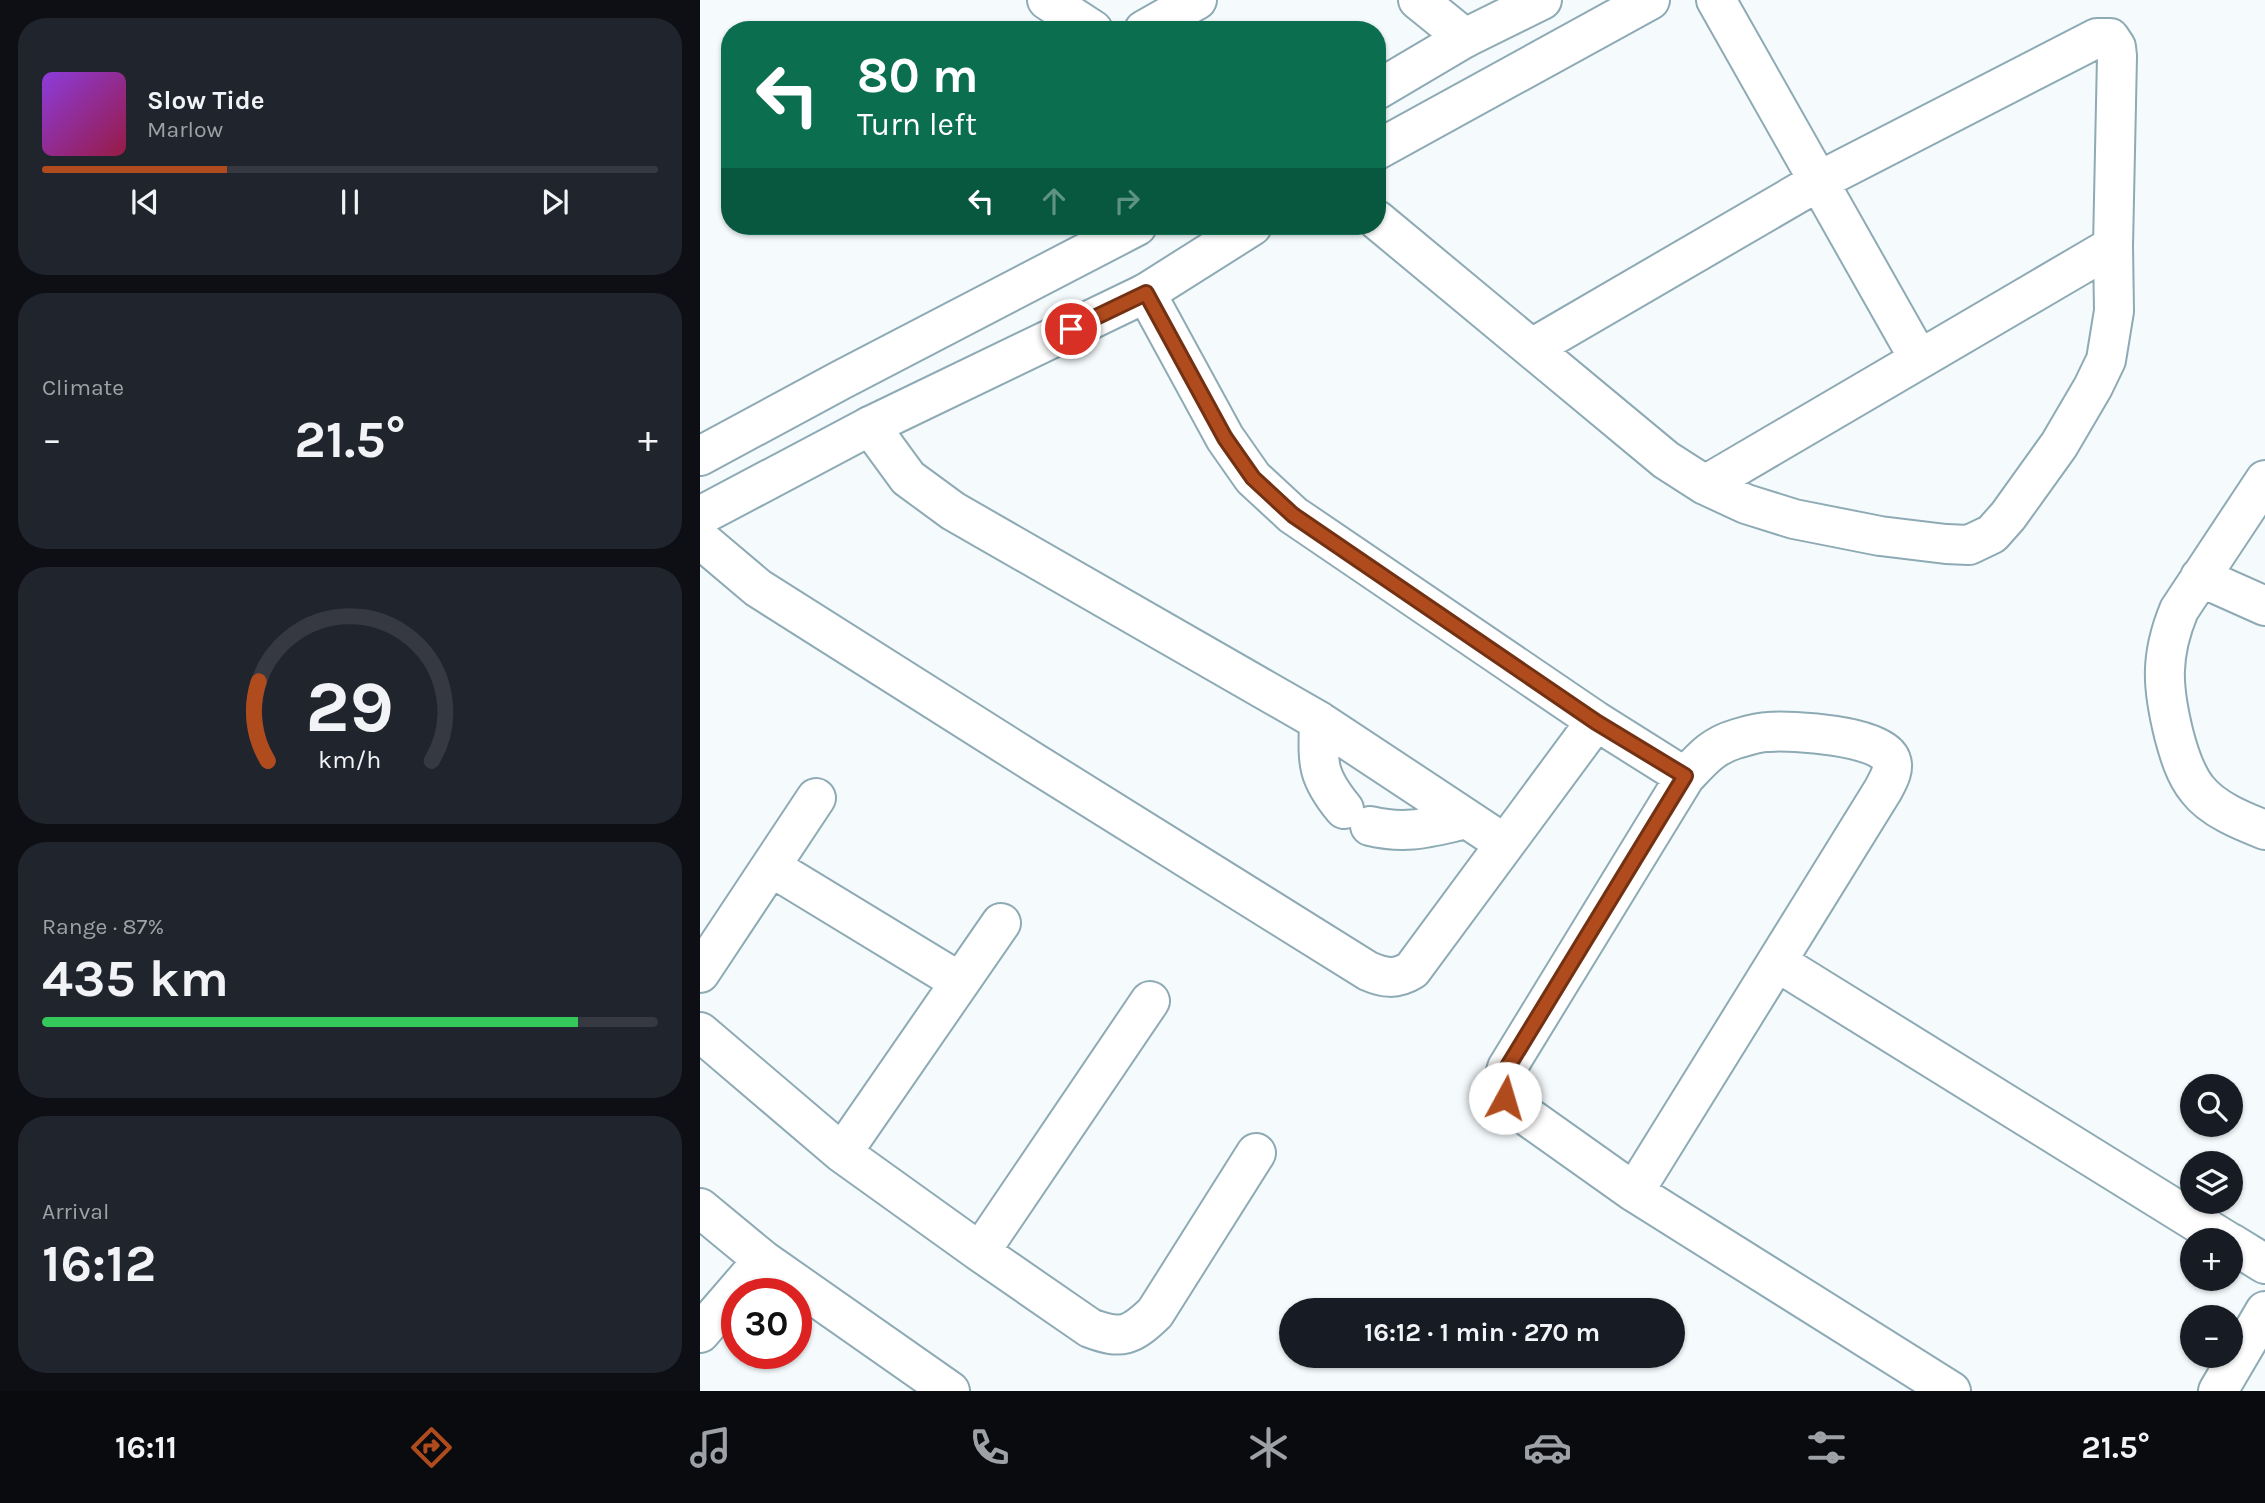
<!DOCTYPE html>
<meta charset="utf-8">
<style>
:root{--surface:#171b24;--page:#20242c;--text:#f1f3f6;--muted:#9ea1a6;--line:#363941;--accent:#b04b1d}
body{margin:0;font-family:Karla,sans-serif;background:var(--page);color:var(--text);height:100vh;display:flex;flex-direction:column;font-size:26px;white-space:nowrap}
*{box-sizing:border-box;margin:0}
p{font-size:23px;color:var(--muted)}
.icon{flex:none;width:38px;height:38px;fill:none;stroke:currentColor;stroke-width:2;stroke-linecap:round;stroke-linejoin:round}
.map{position:relative;flex:1;overflow:hidden}
.panel{display:flex;flex-direction:column;gap:18px;padding:18px;background:#0d0f14;width:700px}
.panel>*{flex:none}
.guide{position:absolute;left:21px;top:21px;width:665px;height:214px;border-radius:28px;box-shadow:0 2px 5px #0004;background:#0b6e4f;color:#fff;overflow:hidden}
.buttons{position:absolute;left:1480px;top:1074px;display:grid;gap:14px}
.buttons a{display:grid;place-items:center;width:63px;height:63px;border-radius:50%;background:var(--surface);box-shadow:0 2px 5px #0004;font-size:35px}
.speed{position:absolute;left:21px;top:1278px;display:flex;gap:14px;font-size:35px;font-weight:700;text-align:center}
.speed>*{display:grid;place-content:center;width:91px;height:91px;border-radius:50%;background:var(--surface);box-shadow:0 2px 5px #0004;line-height:1}
.speed .limit{border:10px solid #d22;background:#fff;color:#111}
.pin{position:absolute;display:grid;place-items:center;width:60px;height:60px;color:#fff;margin:-30px;border:4px solid #fff;border-radius:50%;box-shadow:0 2px 7px #0007}
.me{position:absolute;width:77px;margin:-38px;rotate:6deg;stroke-linejoin:round;filter:drop-shadow(0 0 5px #0008)}
.turn{display:flex;align-items:center;gap:24px;height:147px;padding:0 21px;font-size:32px}
.turn .icon{width:91px;height:91px;stroke-width:2.5}
.turn b{display:block;font-size:49px;line-height:60px}
.lanes{display:flex;align-items:center;height:66px;padding:0 21px;background:#0003;justify-content:center;gap:35px;direction:ltr}
.lanes .off{opacity:.35}
.big{font-size:52px;font-weight:700;line-height:1.1}
.panel .tile{flex:1;display:flex;flex-direction:column;justify-content:center;gap:10px;min-width:0;padding:0 24px;border-radius:28px;background:var(--page)}
.panel .dial{align-items:center;gap:0}
.dial svg{height:182px;overflow:visible;fill:none;stroke:var(--line);stroke-width:7;stroke-linecap:round;text-anchor:middle}
.dial text{fill:var(--text);stroke:none}
.song{display:flex;align-items:center;gap:21px}
.cover{width:84px;height:84px;border-radius:10px;background:linear-gradient(135deg,hsl(270 70% 55%),hsl(340 70% 35%))}
.played{height:7px;border-radius:4px;background:linear-gradient(90deg,var(--accent) 30%,var(--line) 30%)}
.keys{display:flex;justify-content:space-around;direction:ltr}
.heat{display:flex;justify-content:space-between;align-items:center;font-size:38px;direction:ltr}
.charge{height:10px;border-radius:5px;background:linear-gradient(90deg,#34c759 87%,var(--line) 0)}
.trip{position:absolute;left:579px;top:1298px;width:406px;height:70px;border-radius:35px;background:var(--surface);box-shadow:0 2px 5px #0004;font-weight:700;line-height:70px;text-align:center}
.dock{display:flex;height:112px;justify-content:space-around;align-items:center;background:#090b0e;color:var(--muted)}
.dock .icon{width:49px;height:49px}
.dock .on{color:var(--accent)}
.dock b{font-size:32px;color:var(--text)}
main{display:flex;flex:1;min-height:0}
.map>svg:first-child{display:block}
.lines{fill:none;stroke-linecap:round;stroke-linejoin:round}
.minor-casing{stroke:#8eaab4;stroke-width:42}
.major-casing{stroke:#8eaab4;stroke-width:42}
.minor{stroke:#fff;stroke-width:38}
.major{stroke:#fff;stroke-width:38}
.route-casing{stroke:#723113;stroke-width:18}
.route{stroke:#b04b1d;stroke-width:12}
</style>
<main>
<section class="panel">
<div class="tile">
<div class="song"><i class="cover"></i><div><b>Slow Tide</b><p>Marlow</p></div></div>
<div class="played"></div>
<div class="keys"><svg class="icon" aria-label="previous" viewBox="0 0 24 24"><path d="M18 5L8 12l10 7zM5 5v14"/></svg><svg class="icon" aria-label="pause" viewBox="0 0 24 24"><path d="M8 5v14M16 5v14"/></svg><svg class="icon" aria-label="next" viewBox="0 0 24 24"><path d="M6 5l10 7-10 7zM19 5v14"/></svg></div>
</div>
<div class="tile"><p>Climate</p>
<div class="heat"><a>−</a><b class="big">21.5°</b><a>+</a></div>
</div>
<div class="tile dial"><svg viewBox="0 0 100 80">
<path d="M14 69A42 42 0 1 1 86 69"/>
<path d="M14 69A42 42 0 0 1 10 34" stroke="#b04b1d"/>
<text x="50" y="56" font-size="32" font-weight="700">29</text>
<text x="50" y="72" font-size="11">km/h</text>
</svg></div>
<div class="tile"><p>Range · 87%</p><b class="big">435 km</b><div class="charge"></div></div>
<div class="tile"><p>Arrival</p><b class="big">16:12</b></div>
</section>
<div class="map">
<svg width="1565" height="1391" viewBox="0 0 1565 1391">
<rect width="100%" height="100%" fill="#f5fbfd"/>
<g class="lines">
<g class="minor-casing">
<path id="minor" d="M347,0L393,30
M718,0L765,38
M1016,0L1219,359
M444,30L497,0
M677,220L966,460L1005,485L1046,504L1094,519L1180,536L1246,544L1269,545L1292,534L1308,516L1359,445L1393,387L1406,360L1414,311L1413,246L1417,56L1416,47L1410,38H1397L1119,181L832,348
M446,293L525,438L553,478L593,515L896,721L985,777
M170,426L208,478L253,511L619,721L805,844
M1565,480L1479,610C1460,656 1462,687 1474,735C1479,754 1485,774 1497,789C1512,809 1542,821 1565,830
M1005,485L1413,246
M0,539L58,588L333,762L668,971C684,978 696,980 712,970L896,721
M1500,577L1565,606
M619,721C618,763 616,775 644,809
M670,826C708,835 730,827 767,819
M71,867L260,982
M1077,962L1527,1241
M0,973L116,798
M0,1032L142,1153L280,1252L390,1328C422,1340 431,1336 455,1313L556,1153
M142,1153L301,923
M934,1192L1183,790C1187,782 1195,770 1191,760C1182,735 1091,730 1068,732C1058,732 1046,736 1036,739C1012,746 1002,759 985,777L807,1068C800,1090 801,1094 817,1109L934,1192L1251,1391
M0,1208L63,1260L250,1391
M1531,1243L1565,1264
M280,1252L450,1001
M0,1333L63,1260
M1518,1391L1565,1311"/>
</g>
<g class="major-casing">
<path id="major" d="M677,90L765,38L842,0
M677,150L950,0
M0,456L141,380L437,226
M0,516L170,426L446,293L552,226"/>
</g>
<use href="#minor" class="minor"/>
<use href="#major" class="major"/>
</g>
<g class="lines">
<g class="route-casing">
<path id="route" d="M371,329L446,293L525,438L553,478L593,515L896,722L985,776L807,1068L802,1091L805,1098"/>
</g>
<use href="#route" class="route"/>
</g>
</svg>
<div class="buttons">
<a><svg class="icon" aria-label="search" viewBox="0 0 24 24"><circle cx="10" cy="10" r="6"/><path d="M15 15l6 6"/></svg></a>
<a><svg class="icon" aria-label="layers" viewBox="0 0 24 24"><path d="M12 4l9 5-9 5-9-5zM3 14l9 5 9-5"/></svg></a>
<a>+</a>
<a>−</a>
</div>
<div class="speed"><div class="limit">30</div></div>
<div class="pin" style="left:371px;top:329px;background:#d93025"><svg class="icon" aria-label="arrive" viewBox="0 0 24 24"><path d="M6 21V4h12l-3 4 3 4H6"/></svg></div>
<svg class="me" style="left:805px;top:1098px" viewBox="-20 -20 40 40"><circle r="19" fill="#fff"/><path d="M0-13L10 11 0 6-10 11z" fill="#b04b1d"/></svg>
<div class="trip">16:12 · 1 min · 270 m</div>
<div class="guide">
<div class="turn"><svg class="icon" aria-label="left" viewBox="0 0 24 24"><path d="M17 20v-9H6M10 6l-5 5 5 5"/></svg><div><b>80 m</b>Turn left</div></div>
<div class="lanes"><svg class="icon" aria-label="left" viewBox="0 0 24 24"><path d="M17 20v-9H6M10 6l-5 5 5 5"/></svg><svg class="icon off" aria-label="ahead" viewBox="0 0 24 24"><path d="M12 20V5M6 11l6-6 6 6"/></svg><svg class="icon off" aria-label="right" viewBox="0 0 24 24"><path d="M7 20v-9h11M14 6l5 5-5 5"/></svg></div>
</div>
</div>
</main>
<nav class="dock">
<b>16:11</b>
<svg class="icon on" aria-label="directions" viewBox="0 0 24 24"><path d="M12 3l9 9-9 9-9-9zM9 14v-3h6M13 9l2 2-2 2"/></svg>
<svg class="icon" aria-label="music" viewBox="0 0 24 24"><path d="M9 18V5l10-2v13"/><circle cx="6" cy="18" r="3"/><circle cx="16" cy="16" r="3"/></svg>
<svg class="icon" aria-label="phone" viewBox="0 0 24 24"><path d="M5 4h4l2 5-3 2q2 4 5 5l2-3 5 2v4C11 20 4 13 5 4z"/></svg>
<svg class="icon" aria-label="climate" viewBox="0 0 24 24"><path d="M12 3v18M4 7l16 10M4 17L20 7"/></svg>
<svg class="icon" aria-label="car" viewBox="0 0 24 24"><path d="M5 17H2v-5l4-1 3-4h7l3 4 3 1v5h-3M9 17h6M6 11h13"/><circle cx="7" cy="17" r="2"/><circle cx="17" cy="17" r="2"/></svg>
<svg class="icon" aria-label="filters" viewBox="0 0 24 24"><path d="M4 7h16M4 17h16"/><circle cx="9" cy="7" r="2"/><circle cx="15" cy="17" r="2"/></svg>
<b>21.5°</b>
</nav>
